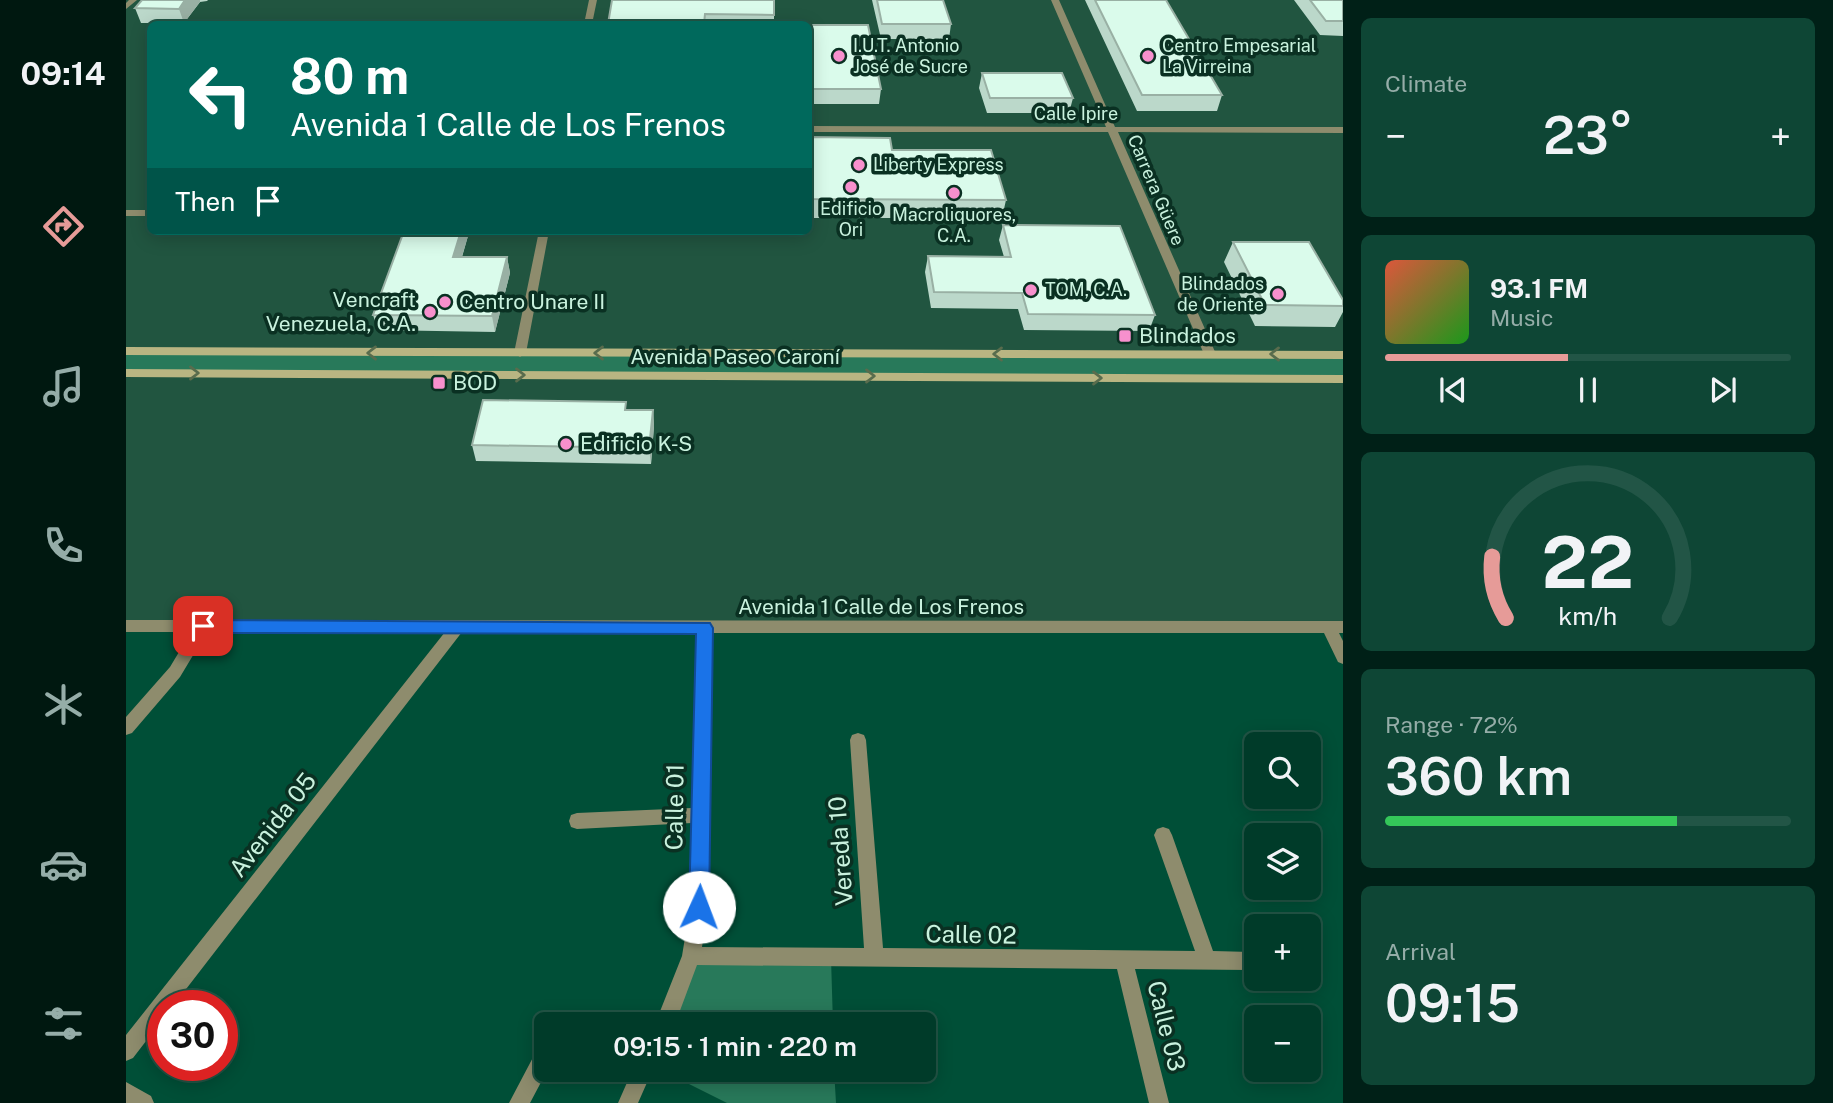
<!DOCTYPE html>
<meta charset="utf-8">
<style>
:root{--surface:#003b29;--page:#0e4635;--text:#f1f3f6;--muted:#95ada8;--line:#225546;--accent:#e69b98}
body{margin:0;font-family:"Public Sans",sans-serif;background:var(--page);color:var(--text);height:100vh;display:flex;flex-direction:column;font-size:26px;white-space:nowrap}
*{box-sizing:border-box;margin:0}
p{font-size:23px;color:var(--muted)}
.icon{flex:none;width:38px;height:38px;fill:none;stroke:currentColor;stroke-width:2;stroke-linecap:round;stroke-linejoin:round}
.map{position:relative;flex:1;overflow:hidden}
.side{display:flex;flex-direction:column;gap:18px;padding:18px;background:#002017;width:490px}
.side>*{flex:none}
.guide{position:absolute;left:21px;top:21px;width:665px;height:214px;border-radius:10px;box-shadow:0 4px 18px #0003,0 0 0 2px var(--line);background:#00695c;color:#fff;overflow:hidden}
.buttons{position:absolute;left:1118px;top:732px;display:grid;gap:14px}
.buttons a{display:grid;place-items:center;width:77px;height:77px;border-radius:10px;background:var(--surface);box-shadow:0 4px 18px #0003,0 0 0 2px var(--line);font-size:35px}
.speed{position:absolute;left:21px;top:990px;display:flex;gap:14px;font-size:35px;font-weight:700;text-align:center}
.speed>*{display:grid;place-content:center;width:91px;height:91px;border-radius:50%;background:var(--surface);box-shadow:0 4px 18px #0003,0 0 0 2px var(--line);line-height:1}
.speed .limit{border:10px solid #d22;background:#fff;color:#111}
.pin{position:absolute;display:grid;place-items:center;width:60px;height:60px;color:#fff;margin:-30px;border-radius:14px;box-shadow:0 4px 10px #0006}
.me{position:absolute;width:77px;margin:-38px;rotate:2deg;stroke-linejoin:round;filter:drop-shadow(0 0 5px #0008)}
.turn{display:flex;align-items:center;gap:24px;height:147px;padding:0 28px;font-size:32px}
.turn .icon{width:91px;height:91px;stroke-width:2.5}
.turn b{display:block;font-size:49px;line-height:60px}
.then{display:flex;align-items:center;height:66px;padding:0 28px;background:#0003;gap:14px;font-size:26px}
.big{font-size:52px;font-weight:600;line-height:1.1}
.side .tile{flex:1;display:flex;flex-direction:column;justify-content:center;gap:10px;min-width:0;padding:0 24px;border-radius:10px;background:var(--page)}
.side .dial{align-items:center;gap:0}
.dial svg{height:182px;overflow:visible;fill:none;stroke:var(--line);stroke-width:7;stroke-linecap:round;text-anchor:middle}
.dial text{fill:var(--text);stroke:none}
.song{display:flex;align-items:center;gap:21px}
.cover{width:84px;height:84px;border-radius:10px;background:linear-gradient(135deg,hsl(10 70% 55%),hsl(120 70% 35%))}
.played{height:7px;border-radius:4px;background:linear-gradient(90deg,var(--accent) 45%,var(--line) 45%)}
.keys{display:flex;justify-content:space-around;direction:ltr}
.heat{display:flex;justify-content:space-between;align-items:center;font-size:38px;direction:ltr}
.charge{height:10px;border-radius:5px;background:linear-gradient(90deg,#34c759 72%,var(--line) 0)}
.trip{position:absolute;left:408px;top:1012px;width:402px;height:70px;border-radius:10px;background:var(--surface);box-shadow:0 4px 18px #0003,0 0 0 2px var(--line);font-weight:600;line-height:70px;text-align:center}
main{display:flex;flex:1;min-height:0}
.dock{display:flex;flex-direction:column;width:126px;justify-content:space-around;align-items:center;background:#001810;color:var(--muted)}
.dock .icon{width:49px;height:49px}
.dock .active{color:var(--accent)}
.dock b{font-size:32px;color:var(--text)}
.map>svg:first-child{display:block}
.built{fill:#215540;fill-rule:evenodd}
.green{fill:#28795a}
.lines{fill:none;stroke-linecap:round;stroke-linejoin:round}
.street{fill:#8e8c6d;fill-rule:evenodd}
.secondary{fill:#b9b582;fill-rule:evenodd}
.wall{fill:#bbd8ca}
.shaded-wall{fill:#99b0a4}
.building{fill:#dafbeb;stroke:#99b0a4;stroke-width:2}
.oneway{stroke:#596c4d}
.route{fill:#1a73e8;stroke:#114b97;stroke-width:2}
.poi-dot{fill:#f790cd;stroke:#0a3022;stroke-width:2.5}
.labels{text-anchor:middle;stroke-width:7;stroke-linejoin:round;paint-order:stroke}
.far-poi-label{font-size:18px;fill:#c9f2de;stroke:#0a3022;text-anchor:start}
.far-street-label{font-size:18px;fill:#c9f2de;stroke:#0a3022}
.poi-label{font-size:21px;fill:#c9f2de;stroke:#0a3022;text-anchor:start}
.street-label{font-size:21px;fill:#c9f2de;stroke:#0a3022}
.near-street-label{font-size:24px;fill:#c9f2de;stroke:#0a3022}
</style>
<main>
<nav class="dock">
<b>09:14</b>
<svg class="icon active" aria-label="directions" viewBox="0 0 24 24"><path d="M12 3l9 9-9 9-9-9zM9 14v-3h6M13 9l2 2-2 2"/></svg>
<svg class="icon" aria-label="music" viewBox="0 0 24 24"><path d="M9 18V5l10-2v13"/><circle cx="6" cy="18" r="3"/><circle cx="16" cy="16" r="3"/></svg>
<svg class="icon" aria-label="phone" viewBox="0 0 24 24"><path d="M5 4h4l2 5-3 2q2 4 5 5l2-3 5 2v4C11 20 4 13 5 4z"/></svg>
<svg class="icon" aria-label="climate" viewBox="0 0 24 24"><path d="M12 3v18M4 7l16 10M4 17L20 7"/></svg>
<svg class="icon" aria-label="car" viewBox="0 0 24 24"><path d="M5 17H2v-5l4-1 3-4h7l3 4 3 1v5h-3M9 17h6M6 11h13"/><circle cx="7" cy="17" r="2"/><circle cx="17" cy="17" r="2"/></svg>
<svg class="icon" aria-label="filters" viewBox="0 0 24 24"><path d="M4 7h16M4 17h16"/><circle cx="9" cy="7" r="2"/><circle cx="15" cy="17" r="2"/></svg>
</nav>
<div class="map">
<svg width="1217" height="1103" viewBox="0 0 1217 1103">
<rect width="100%" height="100%" fill="#004f37"/>
<path class="built" d="M0,0H1217V355L0,351ZM24,24H682V231H24Z
M0,373L1217,379V627L0,626Z"/>
<path class="green" d="M0,351L1217,355V379L0,373Z
M565,956L705,958L707,1024H539Z
M533,1069H708L710,1103H601Z"/>
<g class="lines">
<path class="street" d="M3,0H11L0,9V3Z
M463,0H471L466,24H458Z
M925,0H933L989,127H1217V133L992,132L1090,354L1088,357H1080L1078,354L982,132H682V126L980,127Z
M0,210H24V216H0Z
M413,231H423L400,353L394,357L388,353Z
M0,620L1217,621V633H1213L1217,641V664L1212,662L1198,633H585L582,907L576,947L738,948L724,740L726,735L732,733L738,735L740,740L757,948L1069,951L1028,835L1031,829L1037,827L1043,829L1046,835L1087,951L1125,952L1130,954V968L1125,970L1009,969L1043,1103H1023L991,969L571,965L549,1024H529L556,956L564,907L566,823L451,829L445,827L443,821L445,815L451,813L566,808L570,632H336L47,1006H37V1019L7,1058L0,1061V1035L319,632H81L54,677L6,733L0,735V717L44,667L65,632H0Z
M420,1043V1069H422L404,1103H383L413,1046Z
M507,1069H527L512,1103H492Z
M0,1082L25,1096L28,1103H0Z"/>
<path class="secondary" d="M0,347L1217,351V359L0,355Z
M0,369L1217,375V383L0,377Z"/>
</g>
<path class="wall" d="M16,0H82L81,1L74,2L58,23H15L9,8Z
M648,0V24H482Z
M746,0H806L825,24L823,39H755Z
M959,0H1040L1096,95L1091,111H1011Z
M1168,0H1217V36L1194,35Z
M682,25L755,89L753,104H686L682,74Z
M856,73L947,98L943,113H861L853,88Z
M682,137L766,150L880,200L876,218H682Z
M877,225L1029,315L1023,331L898,330L892,309L805,308L799,272L802,256L878,257L873,240Z
M342,236L336,257H381L384,273L369,332L252,330L247,315Z
M1107,242L1217,300V312L1209,327L1129,326L1098,262Z
M501,410H527L528,426L525,464L350,461L346,445Z"/>
<path class="shaded-wall" d="M59,0H74V2L58,23L53,9Z
M335,231H341L342,236L331,273L327,257Z
M381,257L384,273L369,332L366,316Z
M527,410L528,426L525,464L523,448Z"/>
<path class="building" d="M16,0H59L53,9L9,8Z
M486,0H648V15L579,14L578,24H482Z
M751,0H817L825,24H756Z
M969,0H1040L1096,95H1016Z
M1184,0H1217V21H1200Z
M682,25H742L755,89H687L682,52Z
M856,73H936L947,98H864Z
M682,137L764,138L766,150H865L880,200L682,199Z
M877,225L994,226L1029,315L902,314L896,293L808,292L802,256L885,257Z
M278,231H335L327,257H381L366,316L247,315Z
M1107,242H1183L1217,300V306L1139,305Z
M357,400L500,402L499,410H527L523,448L346,445Z"/>
<defs><path id="oneway-chevron" d="M-2-3.5L2.5 0L-2 3.5" fill="none" stroke-width="1.6" stroke-linecap="round" stroke-linejoin="round" transform="scale(1.75)"/></defs>
<g class="oneway">
<use href="#oneway-chevron" transform="translate(246 353) rotate(-180)"/>
<use href="#oneway-chevron" transform="translate(473 353) rotate(-180)"/>
<use href="#oneway-chevron" transform="translate(872 354) rotate(-180)"/>
<use href="#oneway-chevron" transform="translate(1149 354) rotate(-180)"/>
<use href="#oneway-chevron" transform="translate(68 373)"/>
<use href="#oneway-chevron" transform="translate(394 375)"/>
<use href="#oneway-chevron" transform="translate(744 376)"/>
<use href="#oneway-chevron" transform="translate(971 378)"/>
</g>
<path class="route" d="M77,620L584,623L587,628L583,907L580,914L573,917L566,914L563,907L570,634L77,633L71,631L69,626L71,622Z"/>
<g class="poi-dot">
<circle cx="713" cy="56" r="7"/>
<circle cx="1022" cy="56" r="7"/>
<circle cx="733" cy="165" r="7"/>
<circle cx="725" cy="187" r="7"/>
<circle cx="828" cy="193" r="7"/>
<circle cx="905" cy="290" r="7"/>
<circle cx="1152" cy="294" r="7"/>
<circle cx="319" cy="302" r="7"/>
<circle cx="304" cy="312" r="7"/>
<rect x="992" y="329" width="14" height="14" rx="3.5"/>
<rect x="306" y="376" width="14" height="14" rx="3.5"/>
<circle cx="440" cy="444" r="7"/>
</g>
<g class="labels">
<g class="far-poi-label">
<text x="727" y="52">I.U.T. Antonio<tspan x="727" dy="21">José de Sucre</tspan></text>
<text x="1036" y="52">Centro Empesarial<tspan x="1036" dy="21">La Virreina</tspan></text>
<text x="747" y="171">Liberty Express</text>
<text x="725" y="215" text-anchor="middle">Edificio<tspan x="725" dy="21">Ori</tspan></text>
<text x="828" y="221" text-anchor="middle">Macroliquores,<tspan x="828" dy="21">C.A.</tspan></text>
<text x="1138" y="290" text-anchor="end">Blindados<tspan x="1138" dy="21">de Oriente</tspan></text>
<text x="919" y="296">TOM, C.A.</text>
</g>
<g class="far-street-label">
<text x="950" y="120">Calle Ipire</text>
<text transform="translate(1030 190) rotate(67)" y="6">Carrera Güere</text>
</g>
<g class="poi-label">
<text x="290" y="307" text-anchor="end">Vencraft<tspan x="290" dy="24">Venezuela, C.A.</tspan></text>
<text x="333" y="309">Centro Unare II</text>
<text x="1013" y="343">Blindados</text>
<text x="327" y="390">BOD</text>
<text x="454" y="451">Edificio K-S</text>
</g>
<g class="street-label">
<text x="609" y="364">Avenida Paseo Caroní</text>
<text x="755" y="614">Avenida 1 Calle de Los Frenos</text>
</g>
<g class="near-street-label">
<text transform="translate(549 807) rotate(-89)" y="8">Calle 01</text>
<text transform="translate(147 825) rotate(-52)" y="8">Avenida 05</text>
<text transform="translate(715 851) rotate(-94)" y="8">Vereda 10</text>
<text transform="translate(845 935) rotate(1)" y="8">Calle 02</text>
<text transform="translate(1040 1026) rotate(76)" y="8">Calle 03</text>
</g>
</g>
</svg>
<div class="buttons">
<a><svg class="icon" aria-label="search" viewBox="0 0 24 24"><circle cx="10" cy="10" r="6"/><path d="M15 15l6 6"/></svg></a>
<a><svg class="icon" aria-label="layers" viewBox="0 0 24 24"><path d="M12 4l9 5-9 5-9-5zM3 14l9 5 9-5"/></svg></a>
<a>+</a>
<a>−</a>
</div>
<div class="speed"><div class="limit">30</div></div>
<div class="pin" style="left:77px;top:626px;background:#d93025"><svg class="icon" aria-label="arrive" viewBox="0 0 24 24"><path d="M6 21V4h12l-3 4 3 4H6"/></svg></div>
<svg class="me" style="left:573px;top:907px" viewBox="-20 -20 40 40"><circle r="19" fill="#fff"/><path d="M0-13L10 11 0 6-10 11z" fill="#1a73e8"/></svg>
<div class="trip">09:15 · 1 min · 220 m</div>
<div class="guide">
<div class="turn"><svg class="icon" aria-label="left" viewBox="0 0 24 24"><path d="M17 20v-9H6M10 6l-5 5 5 5"/></svg><div><b>80 m</b>Avenida 1 Calle de Los Frenos</div></div>
<div class="then">Then<svg class="icon" aria-label="arrive" viewBox="0 0 24 24"><path d="M6 21V4h12l-3 4 3 4H6"/></svg></div>
</div>
</div>
<section class="side">
<div class="tile"><p>Climate</p>
<div class="heat"><a>−</a><b class="big">23°</b><a>+</a></div>
</div>
<div class="tile">
<div class="song"><i class="cover"></i><div><b>93.1 FM</b><p>Music</p></div></div>
<div class="played"></div>
<div class="keys"><svg class="icon" aria-label="previous" viewBox="0 0 24 24"><path d="M18 5L8 12l10 7zM5 5v14"/></svg><svg class="icon" aria-label="pause" viewBox="0 0 24 24"><path d="M8 5v14M16 5v14"/></svg><svg class="icon" aria-label="next" viewBox="0 0 24 24"><path d="M6 5l10 7-10 7zM19 5v14"/></svg></div>
</div>
<div class="tile dial"><svg viewBox="0 0 100 80">
<path d="M14 69A42 42 0 1 1 86 69"/>
<path d="M14 69A42 42 0 0 1 8 42" stroke="#e69b98"/>
<text x="50" y="56" font-size="32" font-weight="700">22</text>
<text x="50" y="72" font-size="11">km/h</text>
</svg></div>
<div class="tile"><p>Range · 72%</p><b class="big">360 km</b><div class="charge"></div></div>
<div class="tile"><p>Arrival</p><b class="big">09:15</b></div>
</section>
</main>
